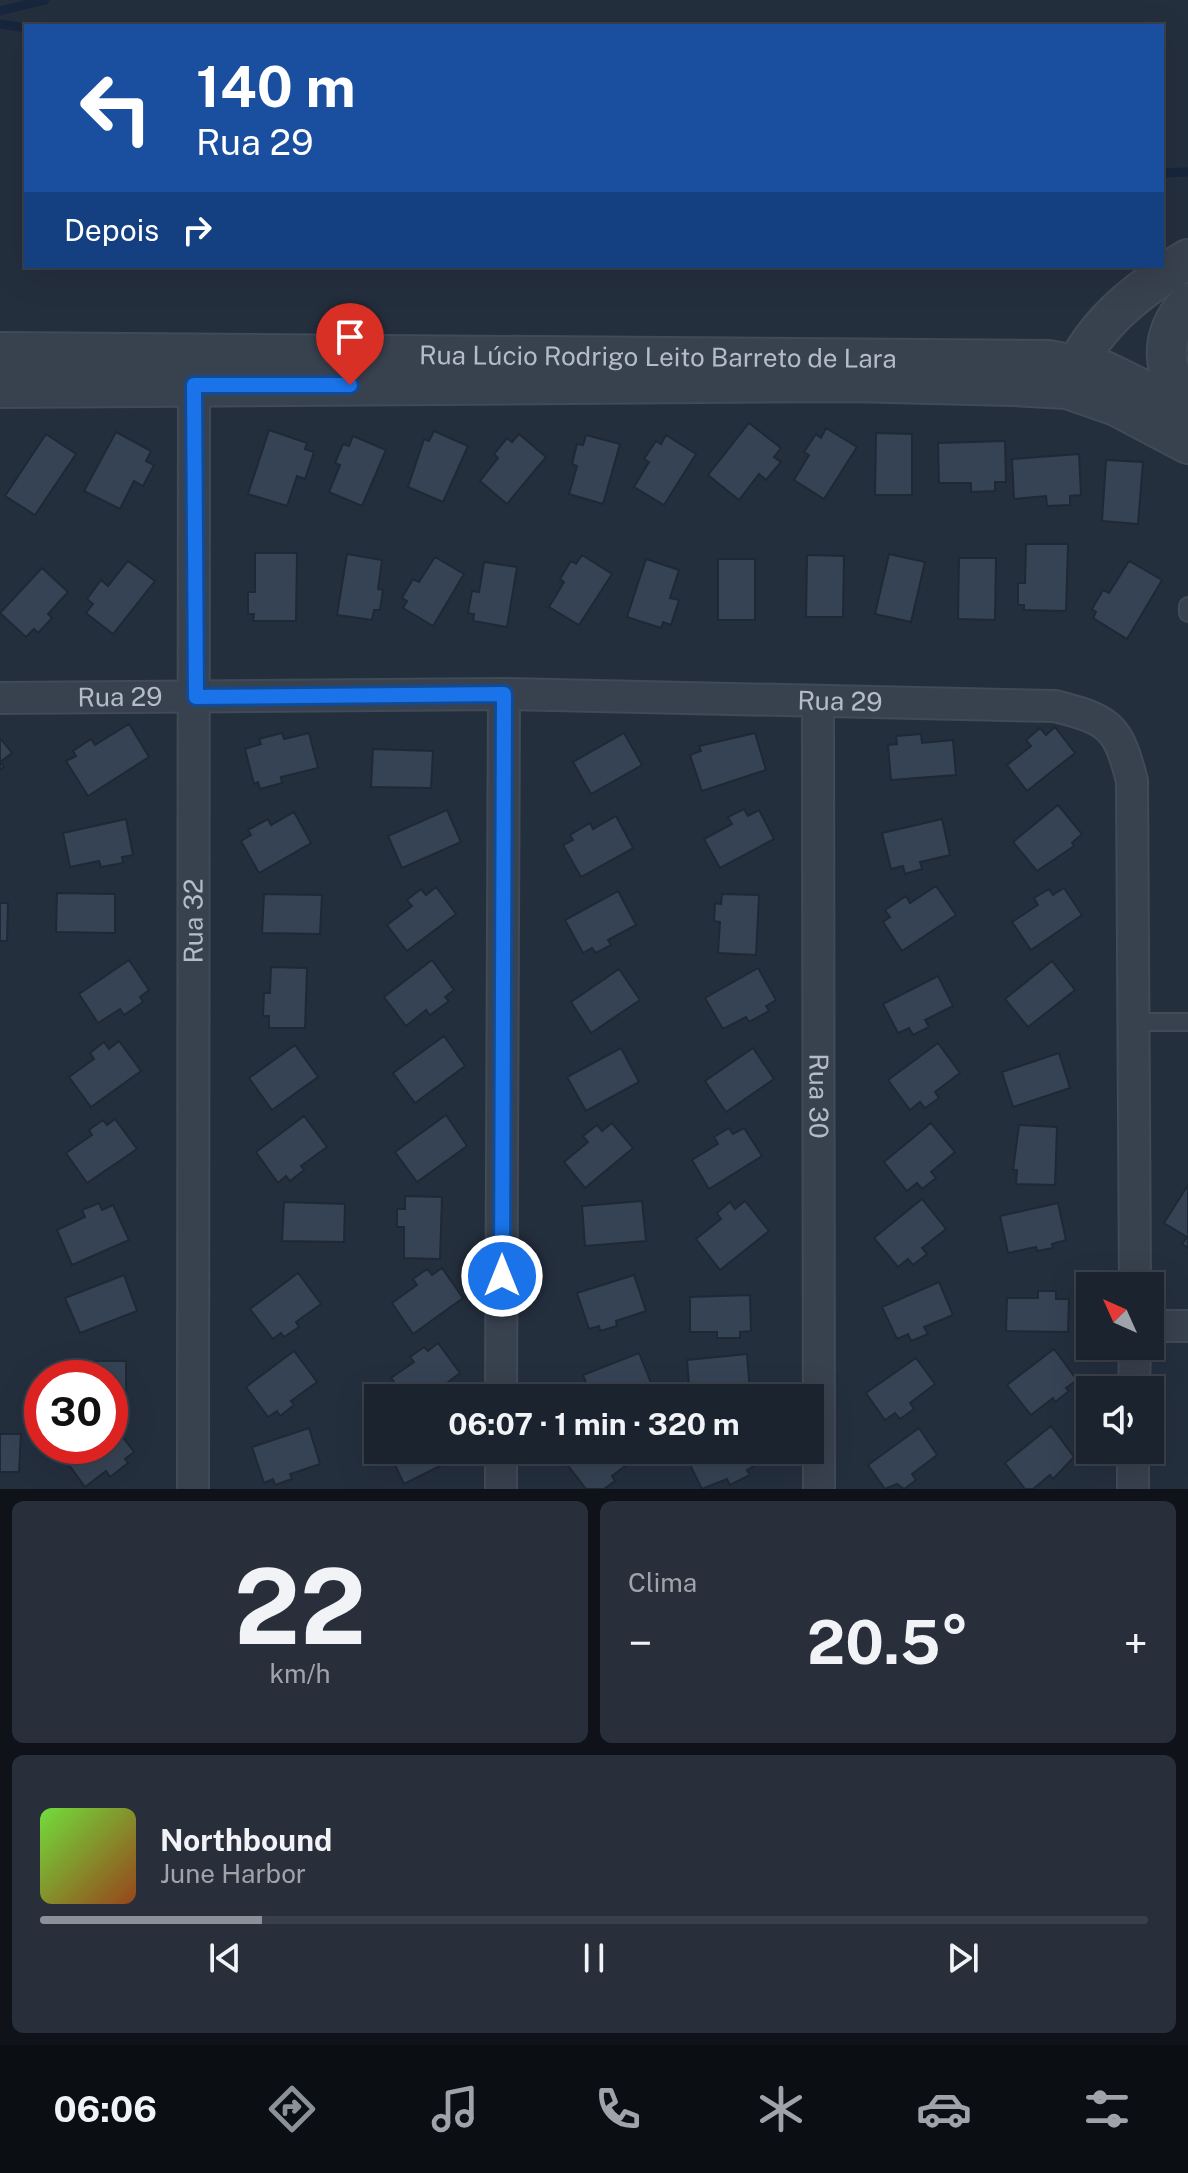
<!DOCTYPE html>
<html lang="pt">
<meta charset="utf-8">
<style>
:root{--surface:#1b232e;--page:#282f3a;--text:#f1f3f6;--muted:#a0a4aa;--line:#39404a;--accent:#8c9099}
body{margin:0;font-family:"Public Sans",sans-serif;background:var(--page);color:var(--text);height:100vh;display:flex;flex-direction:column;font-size:30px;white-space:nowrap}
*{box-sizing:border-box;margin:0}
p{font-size:26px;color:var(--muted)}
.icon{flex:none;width:44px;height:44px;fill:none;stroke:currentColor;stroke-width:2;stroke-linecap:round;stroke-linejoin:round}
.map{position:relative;height:1489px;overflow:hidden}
.side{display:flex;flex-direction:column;gap:12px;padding:12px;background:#0f1319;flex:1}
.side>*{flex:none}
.hud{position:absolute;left:24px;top:24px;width:1140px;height:244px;border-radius:0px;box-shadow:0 8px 32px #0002,0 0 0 2px var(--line);background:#1a4fa0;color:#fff;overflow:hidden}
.needle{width:52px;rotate:315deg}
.tools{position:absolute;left:1076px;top:1272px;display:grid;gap:16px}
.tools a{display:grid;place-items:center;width:88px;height:88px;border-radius:0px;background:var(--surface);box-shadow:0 8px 32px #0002,0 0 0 2px var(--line);font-size:40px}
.speed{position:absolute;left:24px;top:1360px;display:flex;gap:16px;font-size:40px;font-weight:700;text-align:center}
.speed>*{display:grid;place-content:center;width:104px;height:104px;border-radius:50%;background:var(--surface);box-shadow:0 8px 32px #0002,0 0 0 2px var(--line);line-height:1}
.speed .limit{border:12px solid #d22;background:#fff;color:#111}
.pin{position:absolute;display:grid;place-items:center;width:68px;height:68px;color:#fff;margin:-82px -34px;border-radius:50% 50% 50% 0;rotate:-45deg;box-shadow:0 0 8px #0007}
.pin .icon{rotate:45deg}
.me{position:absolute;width:88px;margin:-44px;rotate:0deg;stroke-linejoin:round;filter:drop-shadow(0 0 6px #0008)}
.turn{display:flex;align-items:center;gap:28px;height:168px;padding:0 40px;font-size:36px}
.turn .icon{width:104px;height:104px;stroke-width:2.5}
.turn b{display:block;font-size:56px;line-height:68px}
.then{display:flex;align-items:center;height:76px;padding:0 40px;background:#0003;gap:16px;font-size:30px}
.big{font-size:60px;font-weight:700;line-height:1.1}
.side .card{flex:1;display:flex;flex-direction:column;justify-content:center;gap:12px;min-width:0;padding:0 28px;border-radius:12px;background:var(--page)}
.side .dial{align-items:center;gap:0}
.dial b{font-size:104px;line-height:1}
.song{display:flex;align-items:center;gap:24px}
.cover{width:96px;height:96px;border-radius:12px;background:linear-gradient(135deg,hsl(100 70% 55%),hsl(20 70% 35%))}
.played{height:8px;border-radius:4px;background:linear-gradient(90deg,var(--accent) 20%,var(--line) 20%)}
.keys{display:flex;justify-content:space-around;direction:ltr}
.heat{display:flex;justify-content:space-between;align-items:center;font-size:44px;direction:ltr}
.side .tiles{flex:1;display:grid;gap:12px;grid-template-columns:1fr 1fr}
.card:last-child{grid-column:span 2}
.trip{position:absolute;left:364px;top:1384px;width:460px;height:80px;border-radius:0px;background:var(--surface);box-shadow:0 8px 32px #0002,0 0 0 2px var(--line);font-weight:700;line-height:80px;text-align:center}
.dock{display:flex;height:128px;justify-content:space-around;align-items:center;background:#0b0e12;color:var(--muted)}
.dock .icon{width:56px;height:56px}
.dock .active{color:var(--accent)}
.dock b{font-size:36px;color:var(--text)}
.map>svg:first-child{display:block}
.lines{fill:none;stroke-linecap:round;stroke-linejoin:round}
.stream{stroke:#17263c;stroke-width:9}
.building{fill:#364354;stroke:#1f2835;stroke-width:2}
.service-casing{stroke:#414a57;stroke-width:20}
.minor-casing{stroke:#414a57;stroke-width:34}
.tertiary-casing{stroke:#414a57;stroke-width:42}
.service{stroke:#38414e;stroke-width:16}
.minor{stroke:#38414e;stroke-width:30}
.tertiary{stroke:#38414e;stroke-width:38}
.route-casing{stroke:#114b97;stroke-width:20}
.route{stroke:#1a73e8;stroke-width:14}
.labels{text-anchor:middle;stroke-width:8;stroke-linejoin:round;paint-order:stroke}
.street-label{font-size:26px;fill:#b4bcc9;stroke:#1d2633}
</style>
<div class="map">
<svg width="1188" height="1489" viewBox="0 0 1188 1489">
<rect width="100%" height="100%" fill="#242f3e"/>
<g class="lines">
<path class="stream" d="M0,11L45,0
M0,24L26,28
M1162,173L1188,172"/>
</g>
<path class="building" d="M749,423L781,448L774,457L781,462L766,480L759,474L739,500L708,475Z
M826,428L857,447L824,499L794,480L809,455L804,452L816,434L821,438Z
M269,430L307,443L305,449L314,452L305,479L297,476L287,506L248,494Z
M434,431L468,446L443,502L408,487L424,439L429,441Z
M116,432L151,451L146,461L154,465L143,486L134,481L120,509L84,491Z
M876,433L912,434V495H875Z
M46,434L76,454L35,515L5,496Z
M519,434L546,457L507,504L480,481L498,458L494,454L507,438L512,442Z
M586,435L620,444L603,504L569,494L577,466L572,464L577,444L583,445Z
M666,435L696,454L664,505L634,487L649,462L644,459L656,441L661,444Z
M353,436L386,450L362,506L329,492L340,465L335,463L343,444L349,446Z
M1005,441L1006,482H995V491L971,492V483H939L938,443Z
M1079,454L1081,495L1070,496V505L1047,506L1046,496L1014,499L1012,459Z
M1106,460L1143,462L1138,524L1102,521Z
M1026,544H1068L1066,611L1024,610V605H1018V583H1025Z
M255,553H297L296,621H253L254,614H248V592H255Z
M347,554L382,560L378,589L383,590L380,610H374L372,620L337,615Z
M889,554L925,562L911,622L875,614Z
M582,555L612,574L579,625L549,607L564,582L560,579L571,561L576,564Z
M807,555L844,556L843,617H806Z
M435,557L464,574L433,626L403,608L407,601L402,598L413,579L419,582Z
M959,558H996L995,620L958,619Z
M646,559L679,570L670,598L679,600L671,625L663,622L661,628L627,617Z
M718,559H755V620H718Z
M128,561L155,581L113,634L86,613L93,604L87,599L101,580L108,586Z
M1129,561L1162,580L1127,639L1093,618L1096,612L1092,609L1103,590L1109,593Z
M484,562L517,567L507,627L473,621L474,614L468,613L472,591L479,592Z
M42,568L68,592L48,614L52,618L38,633L34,629L26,637L0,613Z
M129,724L149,757L88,796L66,761L76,756L73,751L91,739L95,745Z
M1055,727L1075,753L1027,791L1007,765L1031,746L1026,740L1040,728L1046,735Z
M282,733L284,739L309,733L318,768L281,777L282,783L260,789L258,782L254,784L245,749L261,744L259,739Z
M624,733L642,765L591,794L573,762Z
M755,733L766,770L702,791L690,755L701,751L699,746Z
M921,734L922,743L953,740L956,775L891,780L888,745L897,744L896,736Z
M0,738L12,753L0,762L4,767L0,770Z
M373,749L433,751L431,788L371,787Z
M1058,805L1082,834L1072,843L1074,846L1037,871L1013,842Z
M744,809L748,816L759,810L774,839L720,868L704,839L732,824L728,817Z
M447,810L461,842L402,868L388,836Z
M294,812L311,843L259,873L241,841L251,835L248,830L268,819L271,825Z
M616,816L633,848L581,877L563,845L573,840L570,835L590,823L593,829Z
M126,819L133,855L122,857L123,863L101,867L99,861L70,867L63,833Z
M942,819L950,855L920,862L922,869L905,874L903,866L891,869L882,833Z
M936,886L956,915L902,951L883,922L890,917L885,910L906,896L910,903Z
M436,887L456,914L407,951L387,925L412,906L407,900L421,889L426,895Z
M1064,888L1082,915L1031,950L1012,922L1038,905L1034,898L1049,889L1053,895Z
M618,891L636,925L608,940L611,945L596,953L592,948L583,953L565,920Z
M57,893L115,894V933L56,932Z
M264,894L322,895L320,934L262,933Z
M722,894L759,895L756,955L718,953L720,922L714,921L715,903L721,904Z
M0,903H8L7,941H0Z
M129,960L149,990L140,997L143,1002L124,1015L120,1009L98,1023L79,994Z
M432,960L454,990L445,997L449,1001L430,1015L426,1010L406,1026L384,997Z
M1052,961L1075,990L1028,1027L1005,999Z
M271,967L307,968L305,1028H269V1016H263L264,993H270Z
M758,968L776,1000L766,1006L769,1011L749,1022L746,1017L723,1029L705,998Z
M619,969L640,1000L591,1033L571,1002Z
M938,976L953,1006L925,1020L929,1027L913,1035L909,1028L898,1033L883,1004Z
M444,1036L465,1066L415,1103L393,1073Z
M119,1041L141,1071L91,1107L69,1077L94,1059L90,1053L104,1042L109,1049Z
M938,1043L960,1073L935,1092L939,1098L925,1108L920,1102L910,1110L888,1080Z
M295,1045L318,1077L272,1110L249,1078Z
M621,1048L639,1082L586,1111L567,1077Z
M753,1048L774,1079L726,1112L705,1081Z
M1059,1053L1070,1088L1013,1107L1002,1072Z
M446,1115L467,1146L417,1182L395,1152Z
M304,1116L327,1147L301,1166L304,1170L290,1181L286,1176L278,1183L256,1152Z
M115,1119L137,1149L87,1183L66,1153L92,1135L89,1130L103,1120L107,1125Z
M612,1123L633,1148L585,1188L564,1162L588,1142L583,1136L597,1125L602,1131Z
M931,1123L955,1152L931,1172L936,1178L922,1189L917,1183L907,1191L884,1162Z
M1019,1125L1057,1127L1055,1185L1016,1184L1017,1170H1013Z
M729,1128L733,1134L744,1128L762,1156L709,1189L692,1160L718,1144L714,1137Z
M1188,1185V1248L1182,1244L1187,1237L1164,1223Z
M405,1196L442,1197L440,1259L404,1258V1227H397V1209H405Z
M922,1199L946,1229L922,1248L927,1254L913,1265L908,1259L898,1267L874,1238Z
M642,1201L646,1241L585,1246L582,1206Z
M745,1201L769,1231L720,1270L696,1239L721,1219L717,1213L730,1202L735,1209Z
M284,1202L345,1204L344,1242L282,1241Z
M99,1203L102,1210L113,1205L129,1240L72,1265L57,1230L85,1217L82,1210Z
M1058,1203L1066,1240L1052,1244L1053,1248L1037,1251L1036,1247L1008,1253L1000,1216Z
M442,1268L463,1298L413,1334L392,1303L417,1285L413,1279L427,1269L432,1275Z
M298,1273L321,1304L296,1322L299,1327L284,1337L281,1333L273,1339L250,1309Z
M124,1275L137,1311L80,1333L65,1298Z
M634,1275L646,1311L616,1321L617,1326L600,1331L599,1326L589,1329L577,1293Z
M939,1282L953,1315L924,1327L928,1334L911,1341L908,1334L897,1339L882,1307Z
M1038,1291H1056V1299H1069L1068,1332L1006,1331L1007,1298H1038Z
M750,1295L751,1331L740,1332V1338H717V1332H690V1297Z
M438,1343L460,1373L427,1398H406L391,1378L414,1362L410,1357L424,1347L428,1351Z
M1054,1349L1077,1380L1066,1388L1069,1391L1055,1402L1053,1398L1031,1415L1007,1385Z
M294,1351L317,1382L291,1401L294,1405L280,1416L277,1411L268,1417L246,1387Z
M639,1353L653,1388L628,1398H592L583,1375Z
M747,1354L750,1392L719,1395V1398L690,1397L687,1360Z
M916,1358L935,1384L910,1403L914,1409L900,1419L895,1413L885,1420L866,1393Z
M67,1361H126V1394L110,1395V1378H67Z
M112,1423L134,1452L125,1459L128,1463L110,1477L106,1471L85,1487L64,1458L80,1446H110Z
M1051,1426L1074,1457L1053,1479L1050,1475L1033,1489H1025L1005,1463Z
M309,1428L320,1464L290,1474L292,1479L275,1485L273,1479L264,1483L252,1447Z
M919,1428L937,1455L912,1474L916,1480L904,1489L897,1484L885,1489L868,1465Z
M0,1434H21L19,1472H0Z
M388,1450H453L456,1458L404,1484Z
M584,1450H632L637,1457L612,1476L615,1481L604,1489H586L566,1463Z
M705,1450H750L757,1464L747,1470L750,1475L730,1485L727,1479L702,1489L687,1459Z"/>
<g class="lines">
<g class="service-casing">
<path id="service" d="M1188,606V613
M1133,1022H1188"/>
</g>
<g class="minor-casing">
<g id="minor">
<path id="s1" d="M0,698L504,694L1055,706C1110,720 1118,726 1132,781L1135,1286"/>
<path id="s2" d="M818,702L819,1489"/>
<path d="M1150,1326H1188"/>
<path d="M1134,1390L1135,1346"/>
<path d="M501,1398L504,694"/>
<path id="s3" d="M193,1489L194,367"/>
<path d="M501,1489V1450"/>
<path d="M1133,1489V1450"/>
</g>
</g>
<g class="tertiary-casing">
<g id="tertiary">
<path id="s4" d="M0,352L1049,360L1105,371L1188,412"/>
<path d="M1068,387C1087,328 1137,290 1188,259"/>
<path d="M0,388L850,382L1012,386L1067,389L1116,406L1188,444"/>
<path d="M1187,412C1165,373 1155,340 1188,303"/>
</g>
</g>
<use href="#service" class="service"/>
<use href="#minor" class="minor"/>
<use href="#tertiary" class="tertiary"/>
</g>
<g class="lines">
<g class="route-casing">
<path id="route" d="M350,385H194L196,697L504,694L502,1276"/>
</g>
<use href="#route" class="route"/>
</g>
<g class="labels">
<g class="street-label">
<text dy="9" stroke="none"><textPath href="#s4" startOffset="658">Rua Lúcio Rodrigo Leito Barreto de Lara</textPath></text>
<text dy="9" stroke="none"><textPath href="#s1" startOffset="120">Rua 29</textPath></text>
<text dy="9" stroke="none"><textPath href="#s1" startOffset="840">Rua 29</textPath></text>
<text dy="9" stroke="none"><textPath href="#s3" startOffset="568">Rua 32</textPath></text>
<text dy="9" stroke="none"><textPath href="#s2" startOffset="394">Rua 30</textPath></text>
</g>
</g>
</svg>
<div class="tools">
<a><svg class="needle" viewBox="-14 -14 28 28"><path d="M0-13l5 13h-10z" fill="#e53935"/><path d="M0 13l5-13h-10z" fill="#a0a4aa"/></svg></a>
<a><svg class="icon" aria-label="sound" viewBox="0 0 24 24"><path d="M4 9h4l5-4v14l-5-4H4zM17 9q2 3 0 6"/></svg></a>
</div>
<div class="speed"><div class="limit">30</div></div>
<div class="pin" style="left:350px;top:385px;background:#d93025"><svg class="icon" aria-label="arrive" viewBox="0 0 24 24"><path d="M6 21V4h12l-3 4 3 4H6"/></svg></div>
<svg class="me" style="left:502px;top:1276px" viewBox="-20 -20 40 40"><circle r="17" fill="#1a73e8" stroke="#fff" stroke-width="3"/><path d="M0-11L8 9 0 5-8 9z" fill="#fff"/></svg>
<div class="trip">06:07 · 1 min · 320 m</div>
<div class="hud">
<div class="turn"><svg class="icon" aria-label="left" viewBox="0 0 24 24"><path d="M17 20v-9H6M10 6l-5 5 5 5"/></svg><div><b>140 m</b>Rua 29</div></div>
<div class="then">Depois<svg class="icon" aria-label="right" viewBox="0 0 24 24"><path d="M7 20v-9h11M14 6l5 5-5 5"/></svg></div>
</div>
</div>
<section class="side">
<div class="tiles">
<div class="card dial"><b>22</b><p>km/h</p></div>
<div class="card"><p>Clima</p>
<div class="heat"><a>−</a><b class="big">20.5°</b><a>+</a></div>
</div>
<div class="card">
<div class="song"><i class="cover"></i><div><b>Northbound</b><p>June Harbor</p></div></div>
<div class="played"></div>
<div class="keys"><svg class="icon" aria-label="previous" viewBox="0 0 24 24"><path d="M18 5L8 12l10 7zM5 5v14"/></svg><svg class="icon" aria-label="pause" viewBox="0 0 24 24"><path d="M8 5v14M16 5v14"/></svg><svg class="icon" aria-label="next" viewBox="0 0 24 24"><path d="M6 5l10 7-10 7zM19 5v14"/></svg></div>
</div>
</div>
</section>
<nav class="dock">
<b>06:06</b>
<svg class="icon active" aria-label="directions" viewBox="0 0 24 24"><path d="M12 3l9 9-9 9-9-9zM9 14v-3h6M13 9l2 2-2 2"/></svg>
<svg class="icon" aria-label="music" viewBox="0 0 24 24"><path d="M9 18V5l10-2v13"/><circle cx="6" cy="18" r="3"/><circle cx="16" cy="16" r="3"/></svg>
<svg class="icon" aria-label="phone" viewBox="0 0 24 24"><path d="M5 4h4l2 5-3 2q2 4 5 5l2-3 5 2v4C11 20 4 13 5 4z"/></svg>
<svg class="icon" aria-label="climate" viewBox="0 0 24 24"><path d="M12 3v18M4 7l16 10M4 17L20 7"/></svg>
<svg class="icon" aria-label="car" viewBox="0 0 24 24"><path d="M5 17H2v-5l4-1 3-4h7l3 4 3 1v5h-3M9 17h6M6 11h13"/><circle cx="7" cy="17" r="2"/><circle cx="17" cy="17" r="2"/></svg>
<svg class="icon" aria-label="filters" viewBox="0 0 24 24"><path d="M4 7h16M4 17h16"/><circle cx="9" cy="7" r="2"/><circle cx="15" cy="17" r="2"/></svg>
</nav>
